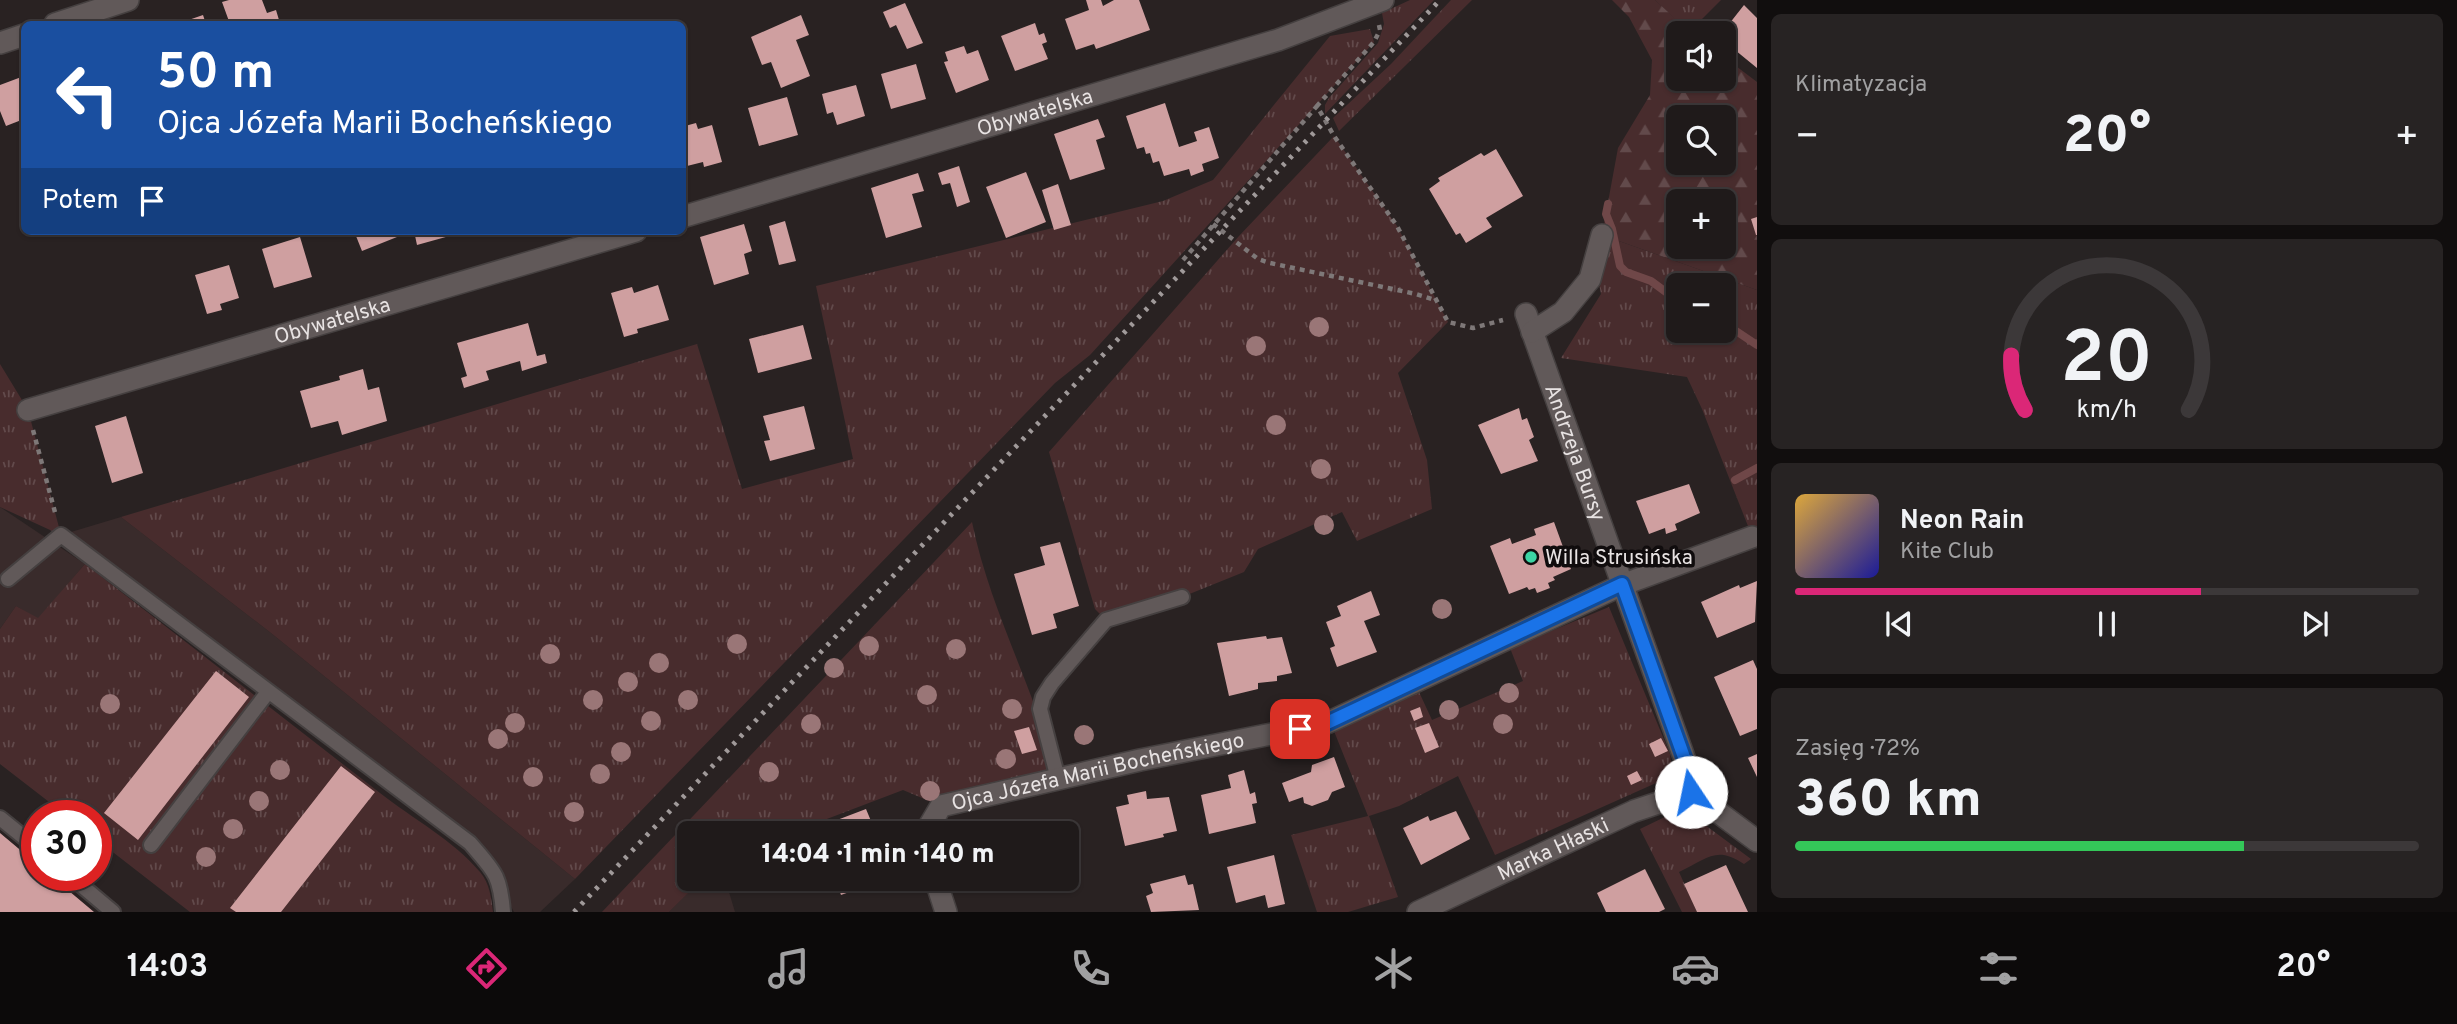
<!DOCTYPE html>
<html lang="pl">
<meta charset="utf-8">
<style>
:root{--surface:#1f1a1a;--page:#272323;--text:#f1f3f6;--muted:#a1a1a2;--line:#3c3839;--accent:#db2777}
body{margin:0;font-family:Overpass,sans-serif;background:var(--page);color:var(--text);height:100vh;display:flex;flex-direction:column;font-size:26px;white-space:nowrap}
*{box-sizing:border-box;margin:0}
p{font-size:23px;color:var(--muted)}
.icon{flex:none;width:38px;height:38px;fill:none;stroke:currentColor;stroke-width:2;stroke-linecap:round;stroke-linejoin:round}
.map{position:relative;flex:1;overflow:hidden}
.drawer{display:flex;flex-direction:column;gap:14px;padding:14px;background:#110e0e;width:700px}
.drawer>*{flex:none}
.top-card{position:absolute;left:21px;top:21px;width:665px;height:214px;border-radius:10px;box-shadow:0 2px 5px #0004,0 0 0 2px var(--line);background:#1a4fa0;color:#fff;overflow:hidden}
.buttons{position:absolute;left:1666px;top:21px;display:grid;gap:14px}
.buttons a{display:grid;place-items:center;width:70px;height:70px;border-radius:10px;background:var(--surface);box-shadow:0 2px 5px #0004,0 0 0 2px var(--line);font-size:35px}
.speed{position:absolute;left:21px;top:800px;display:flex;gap:14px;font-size:35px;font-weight:700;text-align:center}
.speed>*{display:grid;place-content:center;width:91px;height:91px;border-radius:50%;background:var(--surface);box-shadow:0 2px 5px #0004,0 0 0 2px var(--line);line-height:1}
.speed .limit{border:10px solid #d22;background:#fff;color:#111}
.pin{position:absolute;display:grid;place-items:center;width:60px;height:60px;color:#fff;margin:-30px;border-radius:14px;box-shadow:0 4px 10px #0006}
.me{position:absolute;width:77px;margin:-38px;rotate:349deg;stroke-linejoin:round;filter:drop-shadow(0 0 5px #0008)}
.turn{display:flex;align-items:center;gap:24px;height:147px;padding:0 21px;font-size:32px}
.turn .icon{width:91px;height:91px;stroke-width:2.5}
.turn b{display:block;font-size:49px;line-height:60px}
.then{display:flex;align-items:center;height:66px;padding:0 21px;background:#0003;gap:14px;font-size:26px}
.big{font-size:52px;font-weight:800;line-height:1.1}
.drawer .widget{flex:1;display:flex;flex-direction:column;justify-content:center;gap:10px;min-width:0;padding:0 24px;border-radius:10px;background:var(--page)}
.drawer .dial{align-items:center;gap:0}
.dial svg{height:182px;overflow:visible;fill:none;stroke:var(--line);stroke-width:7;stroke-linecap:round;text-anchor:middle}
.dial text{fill:var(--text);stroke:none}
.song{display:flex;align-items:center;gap:21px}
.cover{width:84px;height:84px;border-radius:10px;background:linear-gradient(135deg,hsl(40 70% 55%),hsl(240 70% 35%))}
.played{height:7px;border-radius:4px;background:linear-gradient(90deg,var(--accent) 65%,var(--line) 65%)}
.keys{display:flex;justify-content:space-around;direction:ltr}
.heat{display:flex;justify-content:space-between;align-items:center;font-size:38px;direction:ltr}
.charge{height:10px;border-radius:5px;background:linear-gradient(90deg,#34c759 72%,var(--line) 0)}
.trip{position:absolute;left:677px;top:821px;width:402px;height:70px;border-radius:10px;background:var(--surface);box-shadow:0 2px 5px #0004,0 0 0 2px var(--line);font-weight:800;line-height:70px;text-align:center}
.tabs{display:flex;height:112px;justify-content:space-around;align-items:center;background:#0c0a0a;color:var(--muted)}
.tabs .icon{width:49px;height:49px}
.tabs .selected{color:var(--accent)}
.tabs b{font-size:32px;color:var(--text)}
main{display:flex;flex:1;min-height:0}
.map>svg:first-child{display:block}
.built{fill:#392b2b}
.grass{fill:url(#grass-tufts);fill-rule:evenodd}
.forest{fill:url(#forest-firs);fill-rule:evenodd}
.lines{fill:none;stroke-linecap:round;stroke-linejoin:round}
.stream{stroke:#6f4748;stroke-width:8}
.building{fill:#cf9fa0}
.service-casing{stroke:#454040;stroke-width:18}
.minor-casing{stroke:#454040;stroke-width:24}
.path{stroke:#7e7878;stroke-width:4.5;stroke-dasharray:5 5;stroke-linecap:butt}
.service{stroke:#615959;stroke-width:14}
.minor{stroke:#615959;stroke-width:21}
.rail{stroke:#a09a9a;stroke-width:5;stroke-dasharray:3.5 7;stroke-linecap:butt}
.tree{fill:#9a7677}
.route-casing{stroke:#114b97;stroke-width:18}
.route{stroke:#1a73e8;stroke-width:12}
.poi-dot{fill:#3cd4a4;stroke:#100c0d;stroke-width:2.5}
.labels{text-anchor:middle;stroke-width:7;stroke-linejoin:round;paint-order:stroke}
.street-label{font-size:21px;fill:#e8e3e3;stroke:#100c0d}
.poi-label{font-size:21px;fill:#e8e3e3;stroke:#100c0d;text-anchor:start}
</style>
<main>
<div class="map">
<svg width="1757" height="912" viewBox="0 0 1757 912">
<defs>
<pattern id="grass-tufts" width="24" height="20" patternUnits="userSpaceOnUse" patternTransform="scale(1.75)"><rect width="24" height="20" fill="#482c2d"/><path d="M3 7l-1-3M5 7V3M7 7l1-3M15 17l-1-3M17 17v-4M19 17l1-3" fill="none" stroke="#624a4b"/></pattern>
<pattern id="forest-firs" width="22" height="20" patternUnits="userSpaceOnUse" patternTransform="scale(1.75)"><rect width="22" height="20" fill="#482c2d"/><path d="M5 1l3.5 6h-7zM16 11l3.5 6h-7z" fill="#624a4b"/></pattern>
</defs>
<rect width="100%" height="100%" fill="#292222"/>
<path class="built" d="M0,507L85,564L38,619L16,606L0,629Z
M121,517L271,633L575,879L540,912H514L498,881L470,843L61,535Z
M702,878L725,879L735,912H669Z"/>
<path class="grass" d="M1410,0H1434L1325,114V105L1329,98L1378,43L1384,24L1382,13Z
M1451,0H1472L1339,131L1333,118L1391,64Z
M1655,0H1721L1689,32Z
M1370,29L1374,42L1090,355L1055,383L575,879L271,633L121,517L697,344L742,489L853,459L816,286L1163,201L1213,180L1330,36Z
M1334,136L1397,226L1448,322L1398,373L1427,460L1432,509L1357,541L1342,512L1258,549L1244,572L1182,597L1106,620L1095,609L1049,452L1239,236Z
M1602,235L1757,290V549L1702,409L1687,377L1561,358L1601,294L1598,278ZM1678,285H1724V331H1678Z
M0,364L28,410L61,535L0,507Z
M972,522C990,611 1036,691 1058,779L941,806L903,790L790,833H690V878L702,879L669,912H602Z
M85,564C184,640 282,717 380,793C413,819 453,840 480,872C490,884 491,897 493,912H190L96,839V816L66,815L0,764V629L16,606L38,618Z
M1609,607L1670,754L1672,770L1665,779L1495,855L1458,776L1399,806L1369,816L1398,897L1348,912H1317L1291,835L1368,816L1334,731L1419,692L1432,720L1523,681L1510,648Z
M1671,814L1697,819L1751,859L1744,864C1716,845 1707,859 1679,872L1697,912H1682L1640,829Z"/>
<path class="forest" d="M1612,0H1655L1691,33H1678V79H1724V57L1757,82V290L1602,235L1618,148L1650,95L1652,60L1629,17ZM1678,117H1724V163H1678ZM1678,201H1724V247H1678Z"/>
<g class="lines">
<path class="stream" d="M1608,204L1606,214L1612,229L1620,266L1626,272L1651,281L1678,301
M1724,323L1757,345
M1735,480L1757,468"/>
</g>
<path class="building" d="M229,0H262L267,13L276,10L279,20L267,24H230L222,2Z
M1086,0H1101L1103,6L1114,0H1139L1150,30L1096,49L1094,44L1076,50L1065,19L1089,10Z
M905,3L923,43L907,49L896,25L890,28L883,12Z
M1744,5L1757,18V68L1724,41L1722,33Z
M203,15L206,24H177Z
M801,15L809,35L796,40L810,76L781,88L771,62L762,65L751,37Z
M1035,23L1039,35L1044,33L1047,42L1042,44L1048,59L1015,71L1001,36Z
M964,46L967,54L978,50L989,80L956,93L944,62L948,61L945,52Z
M916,64L926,99L891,109L881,74Z
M24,76V119L6,126L0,111V85Z
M856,85L865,116L837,125L833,112L827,114L822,94Z
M787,97L798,135L759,146L748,108Z
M1165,103L1179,147L1197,141L1194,132L1209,127L1219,158L1202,164L1204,171L1191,176L1189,169L1164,176L1159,161L1153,163L1150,153L1146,154L1144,147L1137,149L1126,116Z
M1098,119L1105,137L1096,140L1105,169L1070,180L1054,134Z
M696,123L698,129L712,125L722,162L704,167L703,162L687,166L682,150V134L686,133L685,126Z
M1496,149L1523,196L1486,218L1492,227L1466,243L1460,233L1456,235L1429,189L1440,181L1438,178L1481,153L1484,156Z
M959,166L970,202L957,207L950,183L942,185L938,173Z
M1026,172L1046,222L1006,238L986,187Z
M918,173L924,191L912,194L922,227L886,238L871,188Z
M1058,184L1071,225L1054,230L1042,190Z
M1757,217V235H1756L1751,219Z
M785,221L796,261L779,265L769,226Z
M744,224L752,251L744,254L749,274L714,285L700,237Z
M354,231H395L397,237L362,251Z
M414,231H452L453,235L417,245Z
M300,237L312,277L274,288L262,249Z
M229,265L239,298L220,304L222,310L207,314L195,275Z
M658,285L669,320L637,329L638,333L624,337L611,293L632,287L634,293Z
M528,323L537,356L545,354L547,363L522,371L520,361L486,371L489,380L464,388L461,378L467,376L457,343Z
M803,325L812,359L758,373L749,339Z
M363,369L368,390L379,387L387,421L342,435L338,421L311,428L300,391L340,380L339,376Z
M804,406L815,449L770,461L764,441L770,440L763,416Z
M1519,408L1522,420L1527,418L1534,437L1529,440L1538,461L1501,474L1478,425Z
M126,416L143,473L112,483L95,426Z
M1689,484L1700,513L1675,524L1677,530L1666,534L1665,528L1649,534L1636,501Z
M1554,522L1571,569L1553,577L1555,580L1548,583L1550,588L1537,593L1535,588L1529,590L1527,587L1509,594L1490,546L1510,538L1512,544L1536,535L1534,529Z
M1060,542L1079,606L1053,614L1057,628L1032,635L1014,574L1045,565L1040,547Z
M1757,581L1755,622L1717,638L1701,602L1739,585L1740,588Z
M1371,591L1380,615L1364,621L1377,652L1337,667L1330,648L1335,646L1326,622L1341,616L1337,606Z
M1266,636L1267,639L1282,637L1292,673L1277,676V681L1258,683V689L1229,696L1217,643Z
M1753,660L1757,669V729L1740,736L1714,677Z
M216,671L249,697L138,840L104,813Z
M1420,707L1423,717L1414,721L1410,711Z
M1429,723L1439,747L1425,753L1415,728Z
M1029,727L1037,750L1022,754L1014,731Z
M1661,738L1668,751L1655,757L1649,744Z
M1757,754V777L1748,758Z
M1334,757L1345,787L1332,792L1328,800L1312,806L1304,803L1303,797L1289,802L1282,783L1311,772L1312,765Z
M341,766L375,792L281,912H236L230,908Z
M1244,770L1250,794L1255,792L1257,803L1252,804L1256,823L1209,834L1201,795L1231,788L1228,775Z
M1637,771L1642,780L1631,785L1627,776Z
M1146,791L1147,799L1169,797L1177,831L1163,834L1164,837L1125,846L1116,807L1129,804L1127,795Z
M866,809L876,833H819L816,828Z
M1456,811L1470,839L1421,865L1403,828L1428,816L1430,821Z
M1008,825L1010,833H976V832Z
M0,833L37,864V875H50L94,912H0Z
M1274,855L1285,904L1268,908L1265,895L1236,903L1227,867Z
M1726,865L1748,912H1697L1684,884Z
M1645,869L1665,909L1659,912H1606L1597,893Z
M1185,875L1188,885L1193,884L1199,910L1151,912L1146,896L1153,893L1150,884Z
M835,878H879L880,881L841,895Z
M986,878H1014L1015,880L1011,886L1005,887L999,883L988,885Z"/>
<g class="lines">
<g class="service-casing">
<path id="service" d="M8,579L61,535L470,843C494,871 500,874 503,912
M1058,779L1040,709L1043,697L1052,683L1106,620L1182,597
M0,818L37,848
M151,845L268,692
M69,875L113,912"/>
</g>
<g class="minor-casing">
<g id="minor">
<path d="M55,24L128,0"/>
<path d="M0,43L24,35"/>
<path id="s1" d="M682,217L1278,40L1383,0"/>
<path id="s2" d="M1526,314L1690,774L1691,792L1757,841"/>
<path d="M1532,332L1563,312L1590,279L1602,235"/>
<path id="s3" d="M28,410L636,231"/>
<path id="s4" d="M925,833L941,806L1140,760L1327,723L1622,585L1752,537"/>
<path d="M935,878L946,912"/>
<path id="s5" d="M1418,912L1634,811L1691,792"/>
</g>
</g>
<path class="path" d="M1379,25L1380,30L1374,42L1317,106L1334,136L1397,226L1448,322L1473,328L1503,320
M1213,224L1258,259L1270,263L1416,294L1435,300
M1183,260L1317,106
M33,430L56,516"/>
<use href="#service" class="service"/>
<use href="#minor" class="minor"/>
<path class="rail" d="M574,912L1440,0"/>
</g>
<g class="tree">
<circle cx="1319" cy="327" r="10"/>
<circle cx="1256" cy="346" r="10"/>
<circle cx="1276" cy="425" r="10"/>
<circle cx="1321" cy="469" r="10"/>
<circle cx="1324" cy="525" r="10"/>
<circle cx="1442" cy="609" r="10"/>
<circle cx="737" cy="644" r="10"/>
<circle cx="869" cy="646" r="10"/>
<circle cx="956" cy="649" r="10"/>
<circle cx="550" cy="654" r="10"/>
<circle cx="659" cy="663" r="10"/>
<circle cx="834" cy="668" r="10"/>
<circle cx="628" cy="682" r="10"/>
<circle cx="1509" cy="693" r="10"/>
<circle cx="927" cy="695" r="10"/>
<circle cx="593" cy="700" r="10"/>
<circle cx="688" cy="700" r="10"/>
<circle cx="110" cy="704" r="10"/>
<circle cx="1012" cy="709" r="10"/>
<circle cx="1449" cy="710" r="10"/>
<circle cx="651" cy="721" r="10"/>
<circle cx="515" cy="723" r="10"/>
<circle cx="811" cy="724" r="10"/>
<circle cx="1503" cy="724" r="10"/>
<circle cx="1084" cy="735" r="10"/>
<circle cx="498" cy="739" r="10"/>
<circle cx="621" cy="752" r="10"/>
<circle cx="1006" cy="759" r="10"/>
<circle cx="280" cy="770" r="10"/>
<circle cx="769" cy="772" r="10"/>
<circle cx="600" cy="774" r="10"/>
<circle cx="533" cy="777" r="10"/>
<circle cx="930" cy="791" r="10"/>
<circle cx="259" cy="801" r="10"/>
<circle cx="574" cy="812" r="10"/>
<circle cx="233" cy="829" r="10"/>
<circle cx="206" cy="857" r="10"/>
</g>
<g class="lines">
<g class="route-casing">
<path id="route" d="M1300,729L1327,723L1622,584L1690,774L1691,792"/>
</g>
<use href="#route" class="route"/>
</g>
<circle class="poi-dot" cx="1531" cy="557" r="7"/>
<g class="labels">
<g class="street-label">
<text dy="7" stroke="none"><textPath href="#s1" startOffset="368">Obywatelska</textPath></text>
<text dy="7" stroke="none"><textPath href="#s3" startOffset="317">Obywatelska</textPath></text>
<text dy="7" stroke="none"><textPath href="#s2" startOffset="147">Andrzeja Bursy</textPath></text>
<text dy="7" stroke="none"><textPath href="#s4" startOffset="192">Ojca Józefa Marii Bocheńskiego</textPath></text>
<text dy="7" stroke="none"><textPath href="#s5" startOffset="149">Marka Hłaski</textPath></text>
</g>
<g class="poi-label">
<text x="1545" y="564">Willa Strusińska</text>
</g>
</g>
</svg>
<div class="buttons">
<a><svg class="icon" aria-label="sound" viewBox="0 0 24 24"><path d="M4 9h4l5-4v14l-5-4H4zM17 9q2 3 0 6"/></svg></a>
<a><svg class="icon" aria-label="search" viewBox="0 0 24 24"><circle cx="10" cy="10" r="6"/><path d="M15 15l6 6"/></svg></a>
<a>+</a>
<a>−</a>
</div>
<div class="speed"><div class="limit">30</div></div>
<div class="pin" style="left:1300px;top:729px;background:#d93025"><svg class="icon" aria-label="arrive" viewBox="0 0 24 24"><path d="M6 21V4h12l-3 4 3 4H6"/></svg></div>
<svg class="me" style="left:1691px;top:792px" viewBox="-20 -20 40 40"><circle r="19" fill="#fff"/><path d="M0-13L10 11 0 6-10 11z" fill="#1a73e8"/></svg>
<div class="trip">14:04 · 1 min · 140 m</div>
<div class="top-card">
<div class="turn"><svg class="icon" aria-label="left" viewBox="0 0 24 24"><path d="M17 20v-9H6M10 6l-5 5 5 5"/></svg><div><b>50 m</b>Ojca Józefa Marii Bocheńskiego</div></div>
<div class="then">Potem<svg class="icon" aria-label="arrive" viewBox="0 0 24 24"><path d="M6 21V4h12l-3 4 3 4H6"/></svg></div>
</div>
</div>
<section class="drawer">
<div class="widget"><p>Klimatyzacja</p>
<div class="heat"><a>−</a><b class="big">20°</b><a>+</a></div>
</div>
<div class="widget dial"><svg viewBox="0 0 100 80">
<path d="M14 69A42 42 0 1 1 86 69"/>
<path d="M14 69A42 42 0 0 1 8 45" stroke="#db2777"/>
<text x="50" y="56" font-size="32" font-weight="700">20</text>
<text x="50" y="72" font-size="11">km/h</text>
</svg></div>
<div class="widget">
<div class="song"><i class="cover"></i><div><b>Neon Rain</b><p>Kite Club</p></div></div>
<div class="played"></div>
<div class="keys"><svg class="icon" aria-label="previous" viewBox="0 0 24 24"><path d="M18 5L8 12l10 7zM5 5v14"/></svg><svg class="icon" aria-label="pause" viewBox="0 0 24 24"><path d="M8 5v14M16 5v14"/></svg><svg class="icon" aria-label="next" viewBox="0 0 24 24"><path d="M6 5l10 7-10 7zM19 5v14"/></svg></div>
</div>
<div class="widget"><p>Zasięg · 72%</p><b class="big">360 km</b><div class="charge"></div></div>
</section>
</main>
<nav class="tabs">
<b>14:03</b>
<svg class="icon selected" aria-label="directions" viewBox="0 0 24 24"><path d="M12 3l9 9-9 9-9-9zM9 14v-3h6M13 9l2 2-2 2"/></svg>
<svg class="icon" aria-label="music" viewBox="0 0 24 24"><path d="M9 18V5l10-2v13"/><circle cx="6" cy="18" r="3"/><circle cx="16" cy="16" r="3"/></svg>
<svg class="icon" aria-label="phone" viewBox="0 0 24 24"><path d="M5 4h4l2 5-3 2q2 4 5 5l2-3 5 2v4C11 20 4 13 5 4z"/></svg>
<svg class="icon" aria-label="climate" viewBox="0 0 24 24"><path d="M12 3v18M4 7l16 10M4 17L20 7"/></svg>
<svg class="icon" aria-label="car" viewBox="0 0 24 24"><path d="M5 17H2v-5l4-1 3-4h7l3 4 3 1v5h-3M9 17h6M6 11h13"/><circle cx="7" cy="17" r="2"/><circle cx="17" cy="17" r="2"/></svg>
<svg class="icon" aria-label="filters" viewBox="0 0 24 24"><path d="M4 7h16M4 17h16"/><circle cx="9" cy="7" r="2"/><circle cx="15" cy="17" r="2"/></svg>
<b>20°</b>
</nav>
